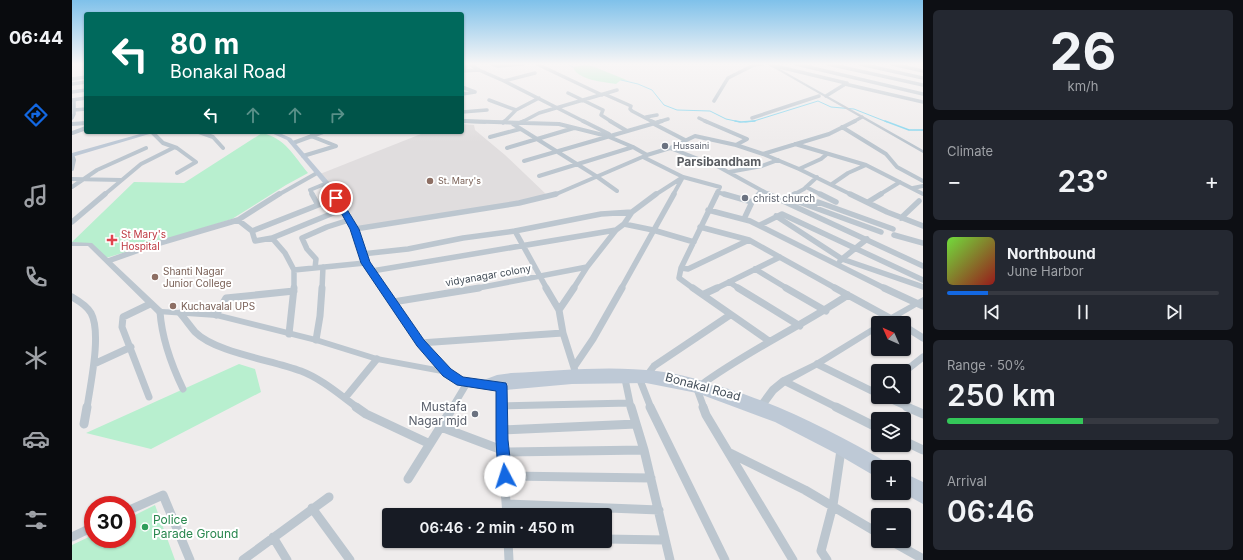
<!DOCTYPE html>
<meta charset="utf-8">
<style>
:root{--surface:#171b24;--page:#242831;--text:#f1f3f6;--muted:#9ea1a6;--line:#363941;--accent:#1368e2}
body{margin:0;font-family:Inter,sans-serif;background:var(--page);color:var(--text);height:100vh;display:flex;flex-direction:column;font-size:15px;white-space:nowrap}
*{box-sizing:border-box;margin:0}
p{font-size:13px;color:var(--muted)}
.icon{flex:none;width:22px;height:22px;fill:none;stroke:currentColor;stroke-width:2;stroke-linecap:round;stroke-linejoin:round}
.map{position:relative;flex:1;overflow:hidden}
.side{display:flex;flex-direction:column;gap:10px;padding:10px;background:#0d0f14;width:320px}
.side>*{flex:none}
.banner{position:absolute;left:12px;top:12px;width:380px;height:122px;border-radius:4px;box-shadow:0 1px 3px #0004;background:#00695c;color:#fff;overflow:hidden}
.needle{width:26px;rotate:315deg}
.buttons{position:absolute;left:799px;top:316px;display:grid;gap:8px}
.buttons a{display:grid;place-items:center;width:40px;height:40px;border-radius:4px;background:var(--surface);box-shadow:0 1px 3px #0004;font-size:20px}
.speed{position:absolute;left:12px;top:496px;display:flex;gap:8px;font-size:20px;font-weight:700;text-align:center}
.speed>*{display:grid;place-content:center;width:52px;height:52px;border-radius:50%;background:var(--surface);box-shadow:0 1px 3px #0004;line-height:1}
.speed .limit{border:6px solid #d22;background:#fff;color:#111}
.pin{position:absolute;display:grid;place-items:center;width:34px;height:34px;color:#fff;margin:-17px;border:2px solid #fff;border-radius:50%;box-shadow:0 1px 4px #0007}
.me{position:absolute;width:44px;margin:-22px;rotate:355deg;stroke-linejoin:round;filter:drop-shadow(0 0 3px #0008)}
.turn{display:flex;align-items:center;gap:14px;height:84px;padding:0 20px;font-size:18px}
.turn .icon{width:52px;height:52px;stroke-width:2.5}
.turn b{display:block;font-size:28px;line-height:34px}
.lanes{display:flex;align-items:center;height:38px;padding:0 20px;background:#0003;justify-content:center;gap:20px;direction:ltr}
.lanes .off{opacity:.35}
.big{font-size:30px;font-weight:600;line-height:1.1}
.side .card{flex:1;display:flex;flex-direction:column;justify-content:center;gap:6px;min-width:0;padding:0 14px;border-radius:6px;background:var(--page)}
.side .dial{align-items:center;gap:0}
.dial b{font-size:52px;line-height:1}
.song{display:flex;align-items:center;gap:12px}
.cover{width:48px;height:48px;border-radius:6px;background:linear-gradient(135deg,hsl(100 70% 55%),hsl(0 70% 35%))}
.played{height:4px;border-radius:2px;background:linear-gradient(90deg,var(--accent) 15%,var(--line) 15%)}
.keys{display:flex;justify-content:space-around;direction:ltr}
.heat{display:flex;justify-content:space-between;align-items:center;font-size:22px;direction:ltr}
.charge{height:6px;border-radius:3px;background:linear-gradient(90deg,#34c759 50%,var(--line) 0)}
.trip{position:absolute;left:310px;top:508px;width:230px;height:40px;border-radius:4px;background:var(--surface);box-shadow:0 1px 3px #0004;font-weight:600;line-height:40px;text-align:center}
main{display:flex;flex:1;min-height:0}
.menu{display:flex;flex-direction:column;width:72px;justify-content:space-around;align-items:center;background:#090b0e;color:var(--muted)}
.menu .icon{width:28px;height:28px}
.menu .selected{color:var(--accent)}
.menu b{font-size:18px;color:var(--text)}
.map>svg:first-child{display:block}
.education{fill:#e0ddde}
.green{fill:#b8efcf}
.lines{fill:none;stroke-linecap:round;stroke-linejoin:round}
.stream-far1{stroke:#83d5ee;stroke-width:1}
.stream{stroke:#83d5ee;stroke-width:1.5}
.minor-far4{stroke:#bcc6cf;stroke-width:3.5}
.minor-far3{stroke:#bcc6cf;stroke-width:4}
.minor-far2{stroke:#bcc6cf;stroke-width:5.5}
.minor-far1{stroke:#bcc6cf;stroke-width:7}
.minor{stroke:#bcc6cf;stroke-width:9}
.tertiary{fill:#bcc6cf;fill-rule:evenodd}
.secondary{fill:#bec9d6;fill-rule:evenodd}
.route{fill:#1368e2;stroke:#0c4493}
.worship-dot{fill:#6b7280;stroke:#fff;stroke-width:1.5}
.education-dot{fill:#8d6e63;stroke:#fff;stroke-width:1.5}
.health-dot{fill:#e0444e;stroke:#fff;stroke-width:1.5}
.leisure-dot{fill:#2e9e5b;stroke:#fff;stroke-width:1.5}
.labels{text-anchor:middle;stroke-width:4;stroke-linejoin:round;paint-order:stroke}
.far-worship-label{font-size:9px;fill:#5b616d;stroke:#fff;text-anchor:start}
.far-education-label{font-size:9px;fill:#785e54;stroke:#fff;text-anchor:start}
.worship-label{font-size:10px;fill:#5b616d;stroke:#fff;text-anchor:start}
.health-label{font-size:10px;fill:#be3a42;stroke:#fff;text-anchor:start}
.education-label{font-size:10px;fill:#785e54;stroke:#fff;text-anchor:start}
.street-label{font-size:10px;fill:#444f5a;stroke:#fff}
.far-district-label{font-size:12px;font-weight:bold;fill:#595c61;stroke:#fff}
.near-street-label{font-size:12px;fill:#444f5a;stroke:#fff}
.near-worship-label{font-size:12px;fill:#5b616d;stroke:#fff;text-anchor:end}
.near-leisure-label{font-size:12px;fill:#27864d;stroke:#fff;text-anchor:start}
</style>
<main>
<nav class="menu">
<b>06:44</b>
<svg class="icon selected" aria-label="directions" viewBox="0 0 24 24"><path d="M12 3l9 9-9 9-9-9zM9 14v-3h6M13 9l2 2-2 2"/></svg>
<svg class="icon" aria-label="music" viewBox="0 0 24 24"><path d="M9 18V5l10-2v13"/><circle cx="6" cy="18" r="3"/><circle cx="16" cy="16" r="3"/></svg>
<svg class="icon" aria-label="phone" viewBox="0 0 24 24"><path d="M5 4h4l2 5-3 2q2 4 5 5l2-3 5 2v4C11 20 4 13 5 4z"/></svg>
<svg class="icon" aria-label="climate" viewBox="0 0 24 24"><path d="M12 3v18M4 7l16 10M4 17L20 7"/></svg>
<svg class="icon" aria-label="car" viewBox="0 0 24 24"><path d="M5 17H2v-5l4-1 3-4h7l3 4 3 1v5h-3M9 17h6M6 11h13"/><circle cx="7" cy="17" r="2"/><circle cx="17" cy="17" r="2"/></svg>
<svg class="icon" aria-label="filters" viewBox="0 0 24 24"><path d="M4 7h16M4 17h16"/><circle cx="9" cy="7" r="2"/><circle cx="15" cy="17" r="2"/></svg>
</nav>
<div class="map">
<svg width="851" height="560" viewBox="0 0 851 560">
<rect width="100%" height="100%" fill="#efecec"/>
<path class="education" d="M390,124L402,125L403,130L433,155L476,196L284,229L248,174L354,132H390Z"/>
<path class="green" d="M512,65L520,66L557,81L549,80L544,84C532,82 505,80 501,67Z
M190,133C213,138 222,156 236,173L214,185L160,219L34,258L19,244L0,242L62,182L112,183Z
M167,364L183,369L189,392L79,449L14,433Z
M83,505L103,560H0V545L21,535V539H55V519Z"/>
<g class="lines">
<path class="stream-far1" d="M496,64L501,67
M549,80L566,84L580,90L592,105L605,110L638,111L654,119L668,122
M673,122L682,121L746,101L759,107L782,109L815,122"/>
<path class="stream" d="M663,121L669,122L683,121
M813,121L837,130H851"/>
<path class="minor-far4" d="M390,64L394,67L390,68
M403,64L399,65L407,70
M420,64L426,66L451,64
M465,64L530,95
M724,64L851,94
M756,64L851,85
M788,64L851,78
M820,64L851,71
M699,65L774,83
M390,71L407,70L432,81
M463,73L432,81L513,122
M0,79L14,77
M0,84L14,82
M773,84L851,102
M390,87L403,92L390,94
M0,92L14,90
M496,93L531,110L529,115L540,122
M532,94L559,106L558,109L560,111L581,122
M754,96L775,83
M0,100L14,98
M417,100L444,110
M642,101L656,78L682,65L690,64
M2,110L14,109
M390,112L415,110
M574,117L585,115
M0,118L2,114V100
M627,118L635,122
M680,118L747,96
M390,121L413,122
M432,122L444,110L467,98
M450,122L467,113L545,90
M586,122L596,119
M781,122L790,117"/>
<path class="minor-far3" d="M390,121L487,124L535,136L561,147L575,155
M511,121L537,134
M538,121L555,131
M579,121L584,123
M633,121L675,139L664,145
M431,123L433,121
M447,123L452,121
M0,124L14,123
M441,124L524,176L545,191
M582,124L613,140
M770,127L814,154L825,167L851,181
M80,132L91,143L105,148L124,162L105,173
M127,132L141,137L151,148
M0,133L14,128
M418,137L448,129
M221,143L251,132
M723,144L794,165L851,194
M435,148L502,128
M598,148L647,167L698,195
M691,154L757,134L783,121
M0,155L2,160L0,169
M231,156L264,146L239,136
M571,157L611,177L648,187L644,195
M452,161L590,121
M727,169L749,159L755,154
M657,172L690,166L706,160
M467,176L561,147
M0,179L49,180
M760,184L776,173L794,165
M0,187L25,170L74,148
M734,187L750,195
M841,188L851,186
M645,192L655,195
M32,195L69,164L101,148
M206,195L245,173
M241,195L238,190L255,183
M482,195L575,155L598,148L623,136L664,145L691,154L727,169L780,195
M583,195L611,177
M601,195L611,177
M686,195L690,191
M721,195L732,189L745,177
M807,195L828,182"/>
<path class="minor-far2" d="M240,194L246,205
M652,194L680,202
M696,194L851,266
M748,194L764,202
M778,194L815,212L851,226
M716,198L809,232
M714,199L723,194
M796,202L809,194
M741,207L746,202L821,229
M636,210L678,221L814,289
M704,216L770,259L768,261
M829,218L847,201
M672,219L680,202L687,194
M166,220L180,231L183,241L200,238L213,253L222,270V289
M0,222L33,194
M552,224L581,230L622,242
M688,225L710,214L851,280
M628,227L677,240L765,289
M283,229L447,203L484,194
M180,231L264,198
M443,231L475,289
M822,235L851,243
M200,238L271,209
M795,239L770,259L851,287
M290,254L336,249L391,238L443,231L529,214L560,212
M36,261L81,245L166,220L207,194
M243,268L244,259L235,249L230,238L255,227L277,220
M609,268L616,269L677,240
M683,269L716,289
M222,270L293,263
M300,271L544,230
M657,282L668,289
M250,289L251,267
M401,289L515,267
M501,289L515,267L544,230L552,224L560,212L584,194
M549,289L602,194
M622,289L607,278L609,268L645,194
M643,289L708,257"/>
<path class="minor-far1" d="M474,288L487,310
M502,288L487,310L491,333L504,374
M621,288L697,341
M666,288L728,326
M714,288L754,311
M763,288L827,323
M812,288L851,306
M632,294L645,288
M0,297C7,301 15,306 19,313C30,333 18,386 15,408
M321,302L407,288
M88,312C90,340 99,364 111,389
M108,313C113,319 118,326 123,332C144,353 201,360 229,371C250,379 268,395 286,408
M144,315L154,298L222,291
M832,326L851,338
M217,334L222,288
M244,340L248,316L250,288
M348,343L491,333
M22,364L59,347
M745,364L806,394
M502,367L521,339L550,288
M832,372L851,357
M576,374L582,366L658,315
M553,379L559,408
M568,380L579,408
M712,381L766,408
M629,385C675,351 728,327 776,295
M430,386V408
M625,389L632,408
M77,397L50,327L51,317L78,304
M813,397L838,408
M273,398L305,359
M429,406L558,403
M380,408L395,383"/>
<path class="minor" d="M284,407L294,414L358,444
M430,407V450L435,515
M559,407L572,450L598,560
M578,407L653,560
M631,407L634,415L721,560
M764,407L806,428
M835,407L851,414
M12,424L15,407
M369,427L430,450
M429,430L564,424
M832,441L851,450
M431,452L572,450
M658,453L733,490L806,533
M433,476L579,478
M336,479L381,407
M435,504L587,510
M240,508L278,560
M55,511L91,495L118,560
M0,537L21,527
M201,537L215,560
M533,539L593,540
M436,541L437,560
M819,541L851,559
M171,560L257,497
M755,560L749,551L761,505L769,450"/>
<path class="tertiary" d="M695,64H699L851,150V153Z
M0,242L20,243L90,309L144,312L244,337L305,356L375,369L378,370L379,372L378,374L375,375L305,362L244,343L144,318L85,314L16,246H0Z
M851,297V303L817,323H807L808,321Z
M806,323V330L748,366L715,384L704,393L690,412L687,413L684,412L682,409L684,406L698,387L709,378L742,362Z"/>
<path class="secondary" d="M75,132H84L0,157V153Z
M197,132H205L219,138L257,182L287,229L297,263L351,341L385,375L396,379L409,381L425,375L439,373C503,370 572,361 634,382L635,385L634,388L636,389L637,386L641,385L647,386C707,404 762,432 816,463L818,467H806V478L765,454L703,422L625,393L574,383L500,384L423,391L395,387L379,381L345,345L289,263L279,229L252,184L215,140Z
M832,473L851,482V504L831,493H832Z"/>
</g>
<linearGradient id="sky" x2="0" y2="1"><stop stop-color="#7fc1ea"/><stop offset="0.45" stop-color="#f8f6f6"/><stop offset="1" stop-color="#f8f6f6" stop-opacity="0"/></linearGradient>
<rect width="851" height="142" fill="url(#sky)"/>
<path class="route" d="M264,196L268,198L287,229L298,262L352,340L379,369L391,377L434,383L435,386L436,440L440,476L438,481L433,482L428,481L426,476L424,440V391L385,385L371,376L345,346L289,263L278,229L261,198Z"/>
<g class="worship-dot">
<circle cx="593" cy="146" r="4"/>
<circle cx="673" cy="198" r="4"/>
<circle cx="403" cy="414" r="4"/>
</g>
<g class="education-dot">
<circle cx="358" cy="181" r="4"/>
<circle cx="83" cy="277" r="4"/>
<circle cx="101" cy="306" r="4"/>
</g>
<path class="health-dot" d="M38 234h4v4h4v4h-4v4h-4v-4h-4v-4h4z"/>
<circle class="leisure-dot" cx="73" cy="527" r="4"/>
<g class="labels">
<g class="far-worship-label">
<text x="601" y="149">Hussaini</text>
</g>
<g class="far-education-label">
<text x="366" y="184">St. Mary's</text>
</g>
<g class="worship-label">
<text x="681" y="202">christ church</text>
</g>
<g class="health-label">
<text x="49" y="238">St Mary's<tspan x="49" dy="12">Hospital</tspan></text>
</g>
<g class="education-label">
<text x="91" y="275">Shanti Nagar<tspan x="91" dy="12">Junior College</tspan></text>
<text x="109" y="310">Kuchavalal UPS</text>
</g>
<g class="street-label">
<text transform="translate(416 275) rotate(-10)" y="4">vidyanagar colony</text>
</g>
<g class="far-district-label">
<text x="647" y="166">Parsibandham</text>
</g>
<g class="near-street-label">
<text transform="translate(631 387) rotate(15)" y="4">Bonakal Road</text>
</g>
<g class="near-worship-label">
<text x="395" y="411">Mustafa<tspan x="395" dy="14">Nagar mjd</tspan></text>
</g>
<g class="near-leisure-label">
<text x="81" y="524">Police<tspan x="81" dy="14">Parade Ground</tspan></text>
</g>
</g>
</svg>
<div class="buttons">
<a><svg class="needle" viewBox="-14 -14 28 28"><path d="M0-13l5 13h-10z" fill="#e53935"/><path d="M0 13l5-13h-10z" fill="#9ea1a6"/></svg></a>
<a><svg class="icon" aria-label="search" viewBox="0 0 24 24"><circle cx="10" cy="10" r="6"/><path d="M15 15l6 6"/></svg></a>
<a><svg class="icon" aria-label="layers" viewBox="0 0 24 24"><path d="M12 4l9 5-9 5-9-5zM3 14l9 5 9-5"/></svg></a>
<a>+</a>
<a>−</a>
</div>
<div class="speed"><div class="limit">30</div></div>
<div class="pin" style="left:264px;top:198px;background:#d93025"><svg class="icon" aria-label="arrive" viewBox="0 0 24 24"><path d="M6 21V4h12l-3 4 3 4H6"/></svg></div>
<svg class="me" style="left:433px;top:476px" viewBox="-20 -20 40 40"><circle r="19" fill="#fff"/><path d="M0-13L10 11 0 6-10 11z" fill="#1368e2"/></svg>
<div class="trip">06:46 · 2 min · 450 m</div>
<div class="banner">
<div class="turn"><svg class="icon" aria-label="left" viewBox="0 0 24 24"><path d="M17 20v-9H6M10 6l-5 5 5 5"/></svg><div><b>80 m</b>Bonakal Road</div></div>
<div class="lanes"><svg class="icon" aria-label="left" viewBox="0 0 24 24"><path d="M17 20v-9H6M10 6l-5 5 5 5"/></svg><svg class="icon off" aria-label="ahead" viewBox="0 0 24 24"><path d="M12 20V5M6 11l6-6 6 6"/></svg><svg class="icon off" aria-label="ahead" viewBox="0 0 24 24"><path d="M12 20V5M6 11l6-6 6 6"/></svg><svg class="icon off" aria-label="right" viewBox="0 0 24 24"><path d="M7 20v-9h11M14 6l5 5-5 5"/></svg></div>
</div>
</div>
<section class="side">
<div class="card dial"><b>26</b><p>km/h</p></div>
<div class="card"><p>Climate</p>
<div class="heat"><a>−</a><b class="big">23°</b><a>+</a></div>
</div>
<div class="card">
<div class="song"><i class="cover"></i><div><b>Northbound</b><p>June Harbor</p></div></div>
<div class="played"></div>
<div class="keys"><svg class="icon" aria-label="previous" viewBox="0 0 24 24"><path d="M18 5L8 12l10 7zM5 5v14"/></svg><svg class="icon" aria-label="pause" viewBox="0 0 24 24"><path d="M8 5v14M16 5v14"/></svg><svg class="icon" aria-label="next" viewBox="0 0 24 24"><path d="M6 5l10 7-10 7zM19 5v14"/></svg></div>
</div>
<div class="card"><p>Range · 50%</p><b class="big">250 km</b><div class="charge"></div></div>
<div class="card"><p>Arrival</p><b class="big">06:46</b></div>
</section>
</main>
